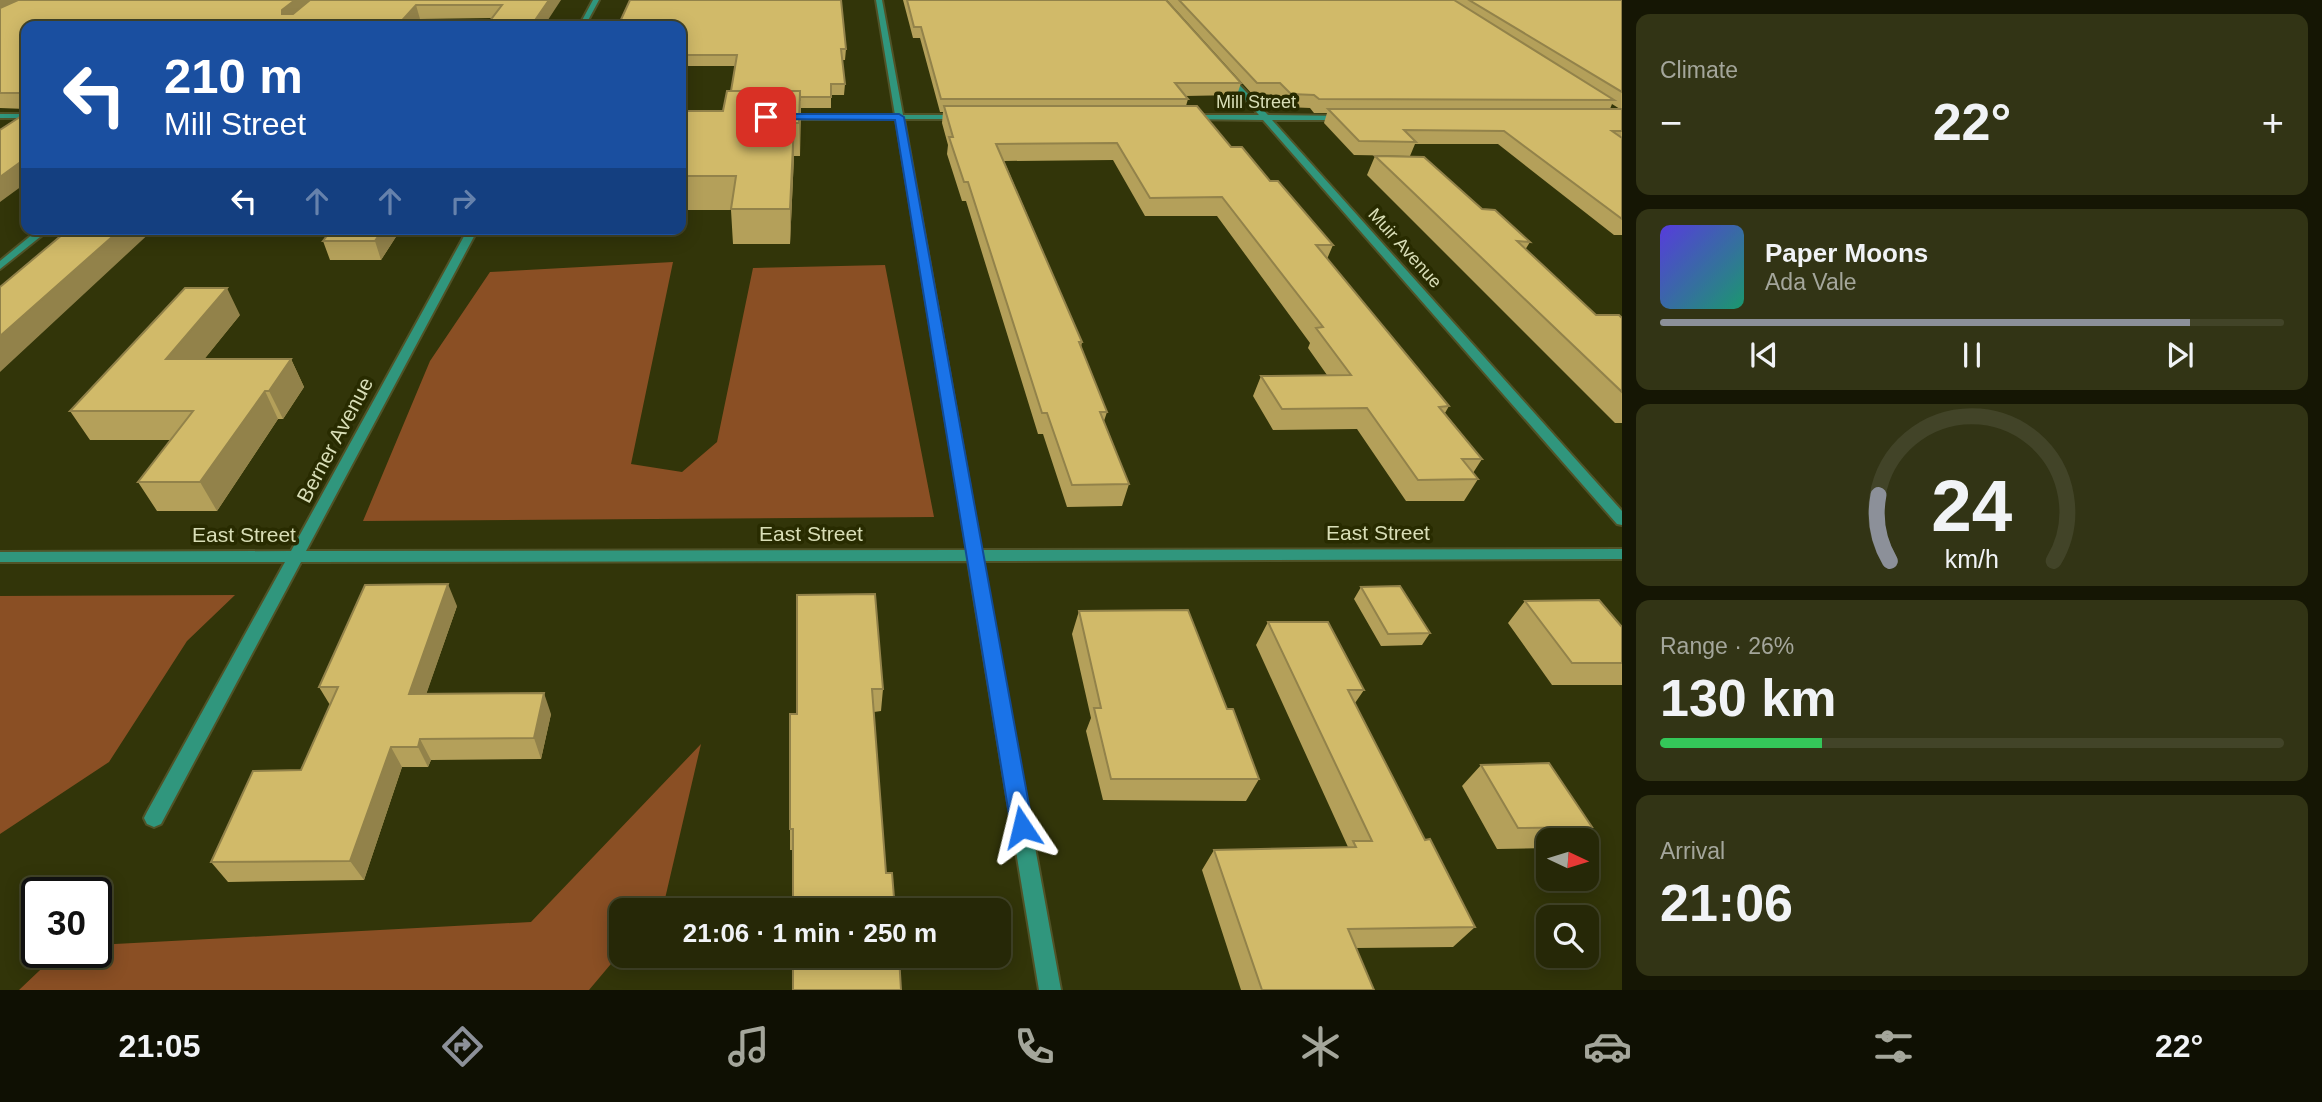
<!DOCTYPE html>
<meta charset="utf-8">
<style>
:root{--surface:#262807;--page:#323415;--text:#f1f3f6;--muted:#a4a69b;--line:#424428;--accent:#8c9099}
body{margin:0;font-family:Helvetica,sans-serif;background:var(--page);color:var(--text);height:100vh;display:flex;flex-direction:column;font-size:26px;white-space:nowrap}
*{box-sizing:border-box;margin:0}
p{font-size:23px;color:var(--muted)}
.icon{flex:none;width:38px;height:38px;fill:none;stroke:currentColor;stroke-width:2;stroke-linecap:round;stroke-linejoin:round}
.map{position:relative;flex:1;overflow:hidden}
.panel{display:flex;flex-direction:column;gap:14px;padding:14px;background:#151604;width:700px}
.panel>*{flex:none}
.guide{position:absolute;left:21px;top:21px;width:665px;height:214px;border-radius:14px;box-shadow:0 4px 18px #0003,0 0 0 2px var(--line);background:#1a4fa0;color:#fff;overflow:hidden}
.needle{width:46px;rotate:94deg}
.buttons{position:absolute;left:1536px;top:828px;display:grid;gap:14px}
.buttons a{display:grid;place-items:center;width:63px;height:63px;border-radius:14px;background:var(--surface);box-shadow:0 4px 18px #0003,0 0 0 2px var(--line);font-size:35px}
.speed{position:absolute;left:21px;top:877px;display:flex;gap:14px;font-size:35px;font-weight:700;text-align:center}
.speed>*{display:grid;place-content:center;width:91px;height:91px;border-radius:50%;background:var(--surface);box-shadow:0 4px 18px #0003,0 0 0 2px var(--line);line-height:1}
.speed .limit{border:4px solid #111;border-radius:10px;background:#fff;color:#111}
.pin{position:absolute;display:grid;place-items:center;width:60px;height:60px;color:#fff;margin:-30px;border-radius:14px;box-shadow:0 4px 10px #0006}
.me{position:absolute;width:77px;margin:-38px;rotate:350deg;stroke-linejoin:round;filter:drop-shadow(0 0 5px #0008)}
.turn{display:flex;align-items:center;gap:24px;height:147px;padding:0 28px;font-size:32px}
.turn .icon{width:91px;height:91px;stroke-width:2.5}
.turn b{display:block;font-size:49px;line-height:60px}
.lanes{display:flex;align-items:center;height:66px;padding:0 28px;background:#0003;justify-content:center;gap:35px;direction:ltr}
.lanes .off{opacity:.35}
.big{font-size:52px;font-weight:800;line-height:1.1}
.panel .card{flex:1;display:flex;flex-direction:column;justify-content:center;gap:10px;min-width:0;padding:0 24px;border-radius:14px;background:var(--page)}
.panel .dial{align-items:center;gap:0}
.dial svg{height:182px;overflow:visible;fill:none;stroke:var(--line);stroke-width:7;stroke-linecap:round;text-anchor:middle}
.dial text{fill:var(--text);stroke:none}
.song{display:flex;align-items:center;gap:21px}
.cover{width:84px;height:84px;border-radius:10px;background:linear-gradient(135deg,hsl(250 70% 55%),hsl(160 70% 35%))}
.played{height:7px;border-radius:4px;background:linear-gradient(90deg,var(--accent) 85%,var(--line) 85%)}
.keys{display:flex;justify-content:space-around;direction:ltr}
.heat{display:flex;justify-content:space-between;align-items:center;font-size:38px;direction:ltr}
.charge{height:10px;border-radius:5px;background:linear-gradient(90deg,#34c759 26%,var(--line) 0)}
.trip{position:absolute;left:609px;top:898px;width:402px;height:70px;border-radius:14px;background:var(--surface);box-shadow:0 4px 18px #0003,0 0 0 2px var(--line);font-weight:800;line-height:70px;text-align:center}
.tabs{display:flex;height:112px;justify-content:space-around;align-items:center;background:#0f1003;color:var(--muted)}
.tabs .icon{width:49px;height:49px}
.tabs .active{color:var(--accent)}
.tabs b{font-size:32px;color:var(--text)}
main{display:flex;flex:1;min-height:0}
.map>svg:first-child{display:block}
.forest{fill:#8a4f24}
.lines{fill:none;stroke-linecap:round;stroke-linejoin:round}
.minor-casing{stroke:#505328;stroke-width:4}
.minor{fill:#30967d;fill-rule:evenodd}
.wall{fill:#b4a05a;fill-rule:evenodd}
.shaded-wall{fill:#92824a}
.building{fill:#d1ba69;stroke:#92824a;stroke-width:2}
.route{fill:#1a73e8;stroke:#114b97;stroke-width:2}
.labels{text-anchor:middle;stroke-width:7;stroke-linejoin:round;paint-order:stroke}
.far-street-label{font-size:18px;fill:#d9deb7;stroke:#282b00}
.street-label{font-size:21px;fill:#d9deb7;stroke:#282b00}
</style>
<main>
<div class="map">
<svg width="1622" height="990" viewBox="0 0 1622 990">
<rect width="100%" height="100%" fill="#323509"/>
<path class="forest" d="M673,262L631,464L682,472L717,442L753,268L885,265L934,517L363,521L430,361L490,272Z
M235,595L187,641L109,762L0,834V596Z
M701,744L664,903L657,910H621V952L589,990H19L59,952H96V945L531,922Z"/>
<g class="lines">
<g class="minor-casing">
<path id="minor" d="M593,0H599L585,26H579Z
M876,0H882L903,115H963L967,117L963,119H904L981,550L1622,549V559L983,561L1061,990H1039L968,561L301,562L161,824L154,827L147,824L144,818L147,812L285,562H0V552L291,551L468,229H478L306,551L967,550L896,119H783L779,117L783,115H895Z
M1227,72L1268,115L1347,116V120H1272L1622,511V525L1617,524L1263,120L1186,119L1185,117L1189,115H1259L1224,76L1223,74Z
M0,114H26V118H0Z
M39,229H50L0,269V261Z"/>
</g>
<use href="#minor" class="minor"/>
</g>
<path class="wall" d="M0,0H561L492,18L420,19L414,26H26V109L0,108Z
M903,0H1166L1241,83L1237,95L1185,96L1188,99L1186,106L1231,147L1270,181L1333,245L1327,259L1449,406L1445,413L1482,459L1473,473L1478,479L1464,501H1406L1357,429L1273,430L1253,396L1261,376L1327,375L1308,348L1310,343L1217,216H1145L1113,160L1004,161L1082,342L1081,347L1107,412L1104,421L1129,484L1122,506L1067,507L1043,434H1038L966,201H962L947,154L948,145L942,123L943,112H940L920,38H913Z
M1167,0H1622V235H1614L1498,144H1415L1410,156L1354,155L1324,123L1327,113H1314L1310,108L1286,107L1276,95H1253ZM1612,104L1620,109H1610Z
M681,26L846,49L845,60H842L845,84L844,95H831V108H801L800,156H794L790,244H733L731,210H681V111H723L731,91L735,66H681Z
M1375,156L1482,209L1530,242L1525,250L1596,315L1622,318V423H1615L1367,175Z
M401,229L381,260H330L323,241Z
M240,315L204,359H291L304,387L283,419H278L217,511H157L138,482L171,440H90L70,411Z
M1361,587L1430,633L1422,645L1381,646L1354,599Z
M797,595L883,689L881,711L874,712L886,873L895,910L793,850H790V829L797,714Z
M1525,601L1622,627V685H1552L1508,623Z
M457,606L426,694L551,714L541,759L431,760L428,767H402L364,880L228,882L211,862L301,770L330,705L319,687Z
M1079,611L1227,709L1259,779L1246,801L1103,800L1086,731L1091,718L1072,634Z
M1268,622L1364,690L1355,703L1425,840L1475,927L1453,947L1356,948L1374,990H1241L1202,870L1214,850L1348,847L1256,645Z
M1481,765L1592,827L1577,840H1549V848L1497,849L1462,786Z"/>
<path class="shaded-wall" d="M0,0H34L0,17Z
M295,0H316L287,24L282,14V10Z
M549,0H561L544,26H531Z
M416,5L420,19L414,26H397Z
M800,91V156L799,123Z
M794,123V156L790,244V209Z
M26,158V183L0,202V177Z
M121,229H154L0,372V336Z
M383,229H401L381,260L375,241Z
M227,288L240,315L182,387L166,359Z
M291,359L304,387L283,419L269,391Z
M265,391L278,419L217,511L200,482Z
M448,584L457,606L419,715L409,694Z
M544,693L551,714L541,759L534,738Z
M420,739L431,760L428,767L418,747Z
M391,747L402,767L364,880L350,861Z"/>
<path class="building" d="M18,0H295L282,10V14H293L310,0H549L531,26H486L502,5H416L397,26H26V93H0V8Z
M630,0H841L846,49H841L845,84H831V97H800V101V91H731L737,55H681V26H618Z
M907,0H1166L1241,83H1175L1188,99H941L921,27H914Z
M1179,0H1454L1614,100L1319,99L1314,95L1291,94L1280,83H1257Z
M1469,0H1622V92Z
M727,91H800L799,123H794L790,209H731L736,176H681V111H723Z
M944,106H1197L1231,147H1242L1270,181H1278L1333,245H1316L1449,406L1439,407L1482,459H1462L1478,479L1418,480L1367,408L1282,409L1261,376L1351,375L1316,328L1323,327L1222,197L1150,198L1117,143L996,144L1082,342H1079L1107,412H1100L1129,484L1072,485L1047,413H1042L968,182H964L949,137H953Z
M1328,109H1622V131H1612L1622,138V219L1504,131L1404,130L1416,142L1359,141Z
M26,113V158L0,177V130Z
M1375,156L1424,157L1482,209L1495,210L1530,242L1517,241L1596,315H1619L1622,318V392Z
M69,229H121L0,336V287Z
M332,229H383L375,241H323Z
M185,288H227L166,359H291L269,391H265L200,482H138L193,411H70Z
M448,584L409,694L544,693L534,738L420,739L418,747H391L350,861L211,862L253,771L301,770L338,687H319L365,585Z
M1400,586L1430,633L1388,634L1361,587Z
M875,594L883,689H872L886,873H892L895,910H793V829H790V714H797V595Z
M1599,600L1622,627V663H1572L1525,601Z
M1188,610L1227,709H1233L1259,779H1111L1094,708H1101L1079,611Z
M1268,622H1328L1364,690H1348L1425,840L1430,839L1475,927L1348,929L1374,990H1262L1214,850L1356,847L1353,841H1372Z
M1549,763L1592,827L1518,828L1481,765Z
M793,956H899L901,990H793Z"/>
<path class="route" d="M899,114L904,117L1033,827L1029,834L1022,837L1014,834L1011,827L895,120L766,119L762,117L766,114Z"/>
<g class="labels">
<g class="far-street-label">
<text x="1256" y="108">Mill Street</text>
<text transform="translate(1405 248) rotate(48)" y="6">Muir Avenue</text>
</g>
<g class="street-label">
<text transform="translate(335 440) rotate(-62)" y="7">Berner Avenue</text>
<text x="1378" y="540">East Street</text>
<text x="811" y="541">East Street</text>
<text x="244" y="542">East Street</text>
</g>
</g>
</svg>
<div class="buttons">
<a><svg class="needle" viewBox="-14 -14 28 28"><path d="M0-13l5 13h-10z" fill="#e53935"/><path d="M0 13l5-13h-10z" fill="#a4a69b"/></svg></a>
<a><svg class="icon" aria-label="search" viewBox="0 0 24 24"><circle cx="10" cy="10" r="6"/><path d="M15 15l6 6"/></svg></a>
</div>
<div class="speed"><div class="limit">30</div></div>
<div class="pin" style="left:766px;top:117px;background:#d93025"><svg class="icon" aria-label="arrive" viewBox="0 0 24 24"><path d="M6 21V4h12l-3 4 3 4H6"/></svg></div>
<svg class="me" style="left:1022px;top:827px" viewBox="-20 -20 40 40"><path d="M0-17L14 15 0 8-14 15z" fill="#1a73e8" stroke="#fff" stroke-width="4"/></svg>
<div class="trip">21:06 · 1 min · 250 m</div>
<div class="guide">
<div class="turn"><svg class="icon" aria-label="left" viewBox="0 0 24 24"><path d="M17 20v-9H6M10 6l-5 5 5 5"/></svg><div><b>210 m</b>Mill Street</div></div>
<div class="lanes"><svg class="icon" aria-label="left" viewBox="0 0 24 24"><path d="M17 20v-9H6M10 6l-5 5 5 5"/></svg><svg class="icon off" aria-label="ahead" viewBox="0 0 24 24"><path d="M12 20V5M6 11l6-6 6 6"/></svg><svg class="icon off" aria-label="ahead" viewBox="0 0 24 24"><path d="M12 20V5M6 11l6-6 6 6"/></svg><svg class="icon off" aria-label="right" viewBox="0 0 24 24"><path d="M7 20v-9h11M14 6l5 5-5 5"/></svg></div>
</div>
</div>
<section class="panel">
<div class="card"><p>Climate</p>
<div class="heat"><a>−</a><b class="big">22°</b><a>+</a></div>
</div>
<div class="card">
<div class="song"><i class="cover"></i><div><b>Paper Moons</b><p>Ada Vale</p></div></div>
<div class="played"></div>
<div class="keys"><svg class="icon" aria-label="previous" viewBox="0 0 24 24"><path d="M18 5L8 12l10 7zM5 5v14"/></svg><svg class="icon" aria-label="pause" viewBox="0 0 24 24"><path d="M8 5v14M16 5v14"/></svg><svg class="icon" aria-label="next" viewBox="0 0 24 24"><path d="M6 5l10 7-10 7zM19 5v14"/></svg></div>
</div>
<div class="card dial"><svg viewBox="0 0 100 80">
<path d="M14 69A42 42 0 1 1 86 69"/>
<path d="M14 69A42 42 0 0 1 9 40" stroke="#8c9099"/>
<text x="50" y="56" font-size="32" font-weight="700">24</text>
<text x="50" y="72" font-size="11">km/h</text>
</svg></div>
<div class="card"><p>Range · 26%</p><b class="big">130 km</b><div class="charge"></div></div>
<div class="card"><p>Arrival</p><b class="big">21:06</b></div>
</section>
</main>
<nav class="tabs">
<b>21:05</b>
<svg class="icon active" aria-label="directions" viewBox="0 0 24 24"><path d="M12 3l9 9-9 9-9-9zM9 14v-3h6M13 9l2 2-2 2"/></svg>
<svg class="icon" aria-label="music" viewBox="0 0 24 24"><path d="M9 18V5l10-2v13"/><circle cx="6" cy="18" r="3"/><circle cx="16" cy="16" r="3"/></svg>
<svg class="icon" aria-label="phone" viewBox="0 0 24 24"><path d="M5 4h4l2 5-3 2q2 4 5 5l2-3 5 2v4C11 20 4 13 5 4z"/></svg>
<svg class="icon" aria-label="climate" viewBox="0 0 24 24"><path d="M12 3v18M4 7l16 10M4 17L20 7"/></svg>
<svg class="icon" aria-label="car" viewBox="0 0 24 24"><path d="M5 17H2v-5l4-1 3-4h7l3 4 3 1v5h-3M9 17h6M6 11h13"/><circle cx="7" cy="17" r="2"/><circle cx="17" cy="17" r="2"/></svg>
<svg class="icon" aria-label="filters" viewBox="0 0 24 24"><path d="M4 7h16M4 17h16"/><circle cx="9" cy="7" r="2"/><circle cx="15" cy="17" r="2"/></svg>
<b>22°</b>
</nav>
